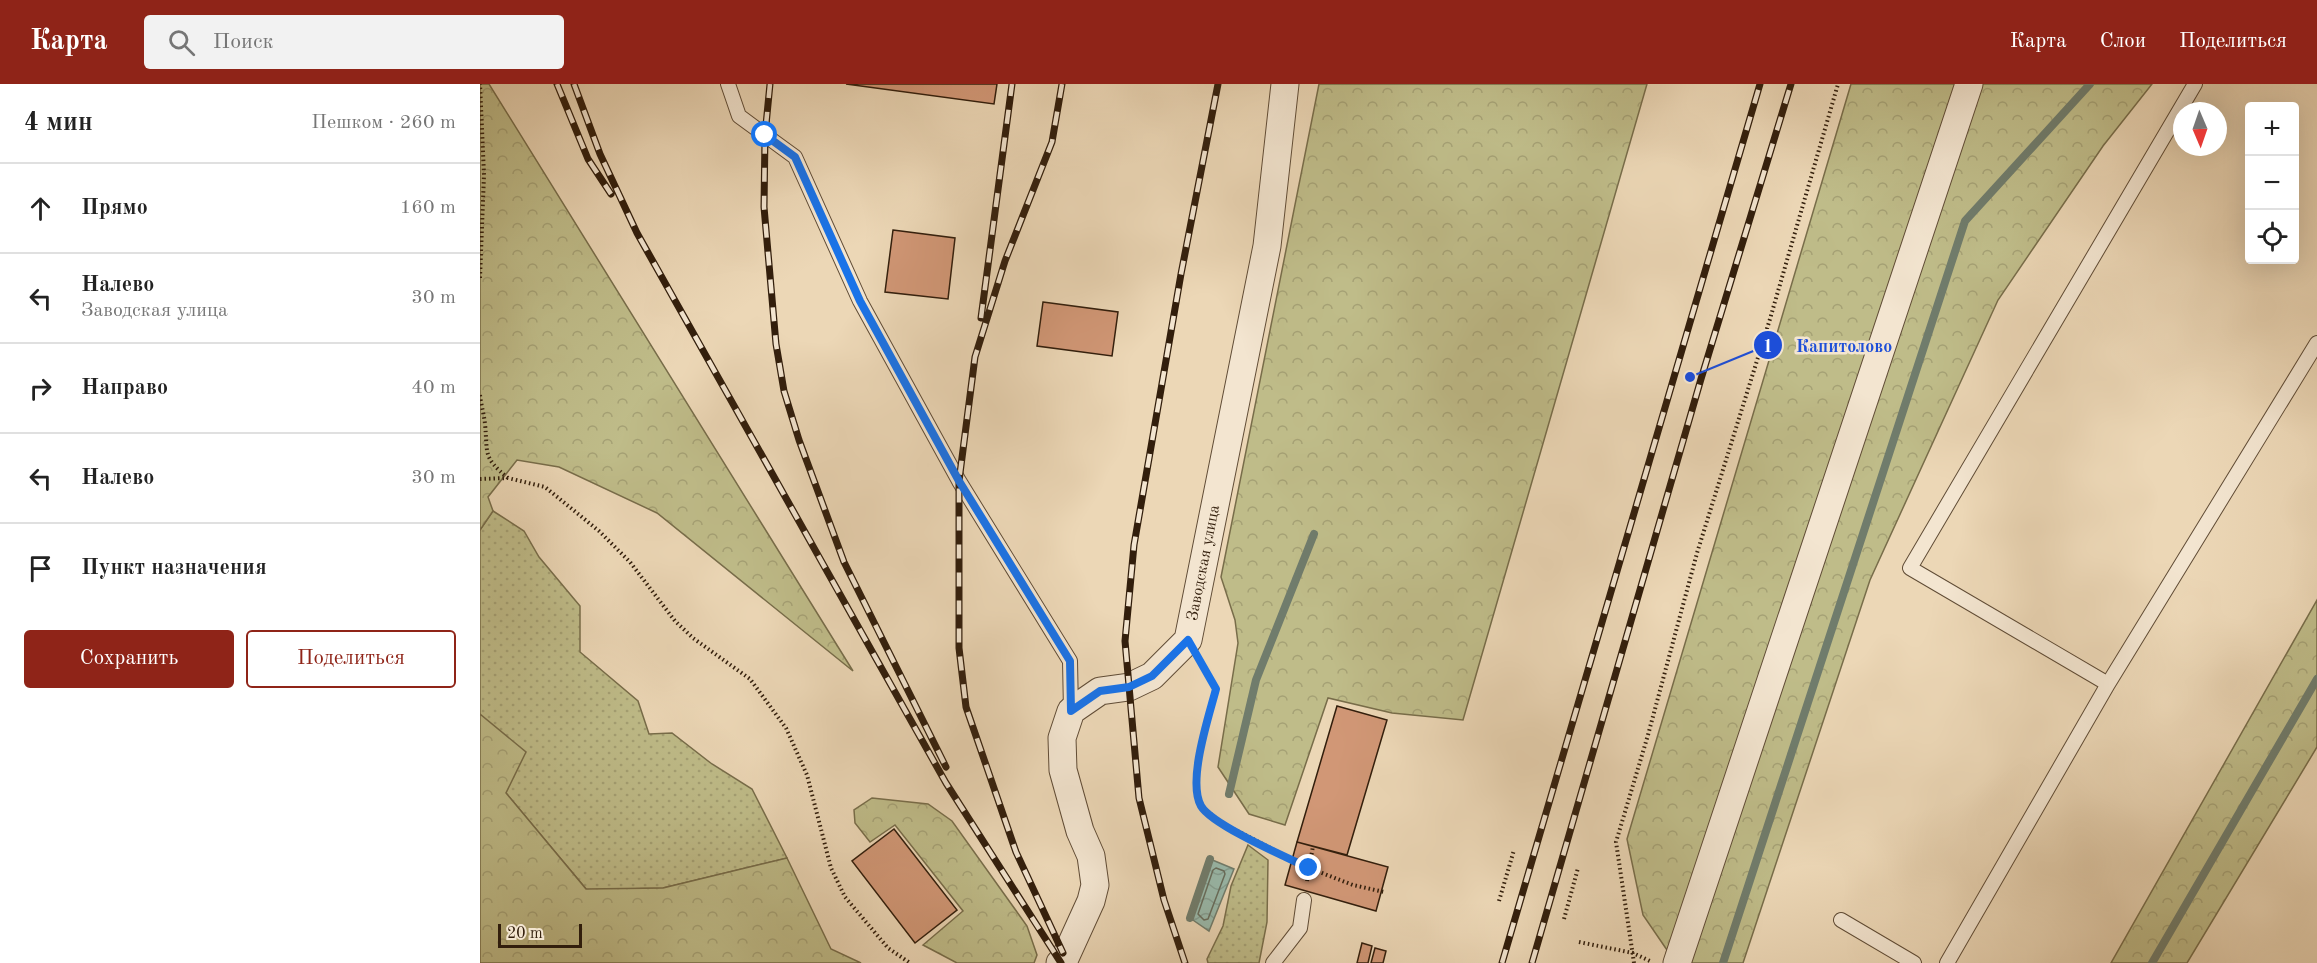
<!DOCTYPE html>
<html lang="ru">
<head>
<meta charset="utf-8">
<style>
  :root { --surface:#fff; --page:#f2f2f2; --text:#222; --muted:#767676; --line:#e0e0e0; --accent:#8f2418 }
  body { margin:0; font-family:"Old Standard TT",serif; background:var(--page); color:var(--text) }
  .controls { position:absolute; right:18px; top:18px; display:grid; overflow:hidden; border-radius:6px; box-shadow:0 6px 24px #0002 }
  .controls button { width:54px; height:54px; display:grid; place-items:center; padding:0; border:0; border-bottom:2px solid var(--line); background:var(--surface); color:var(--text); font:30px sans-serif }
  .compass { position:absolute; left:1693px; top:18px; width:54px; height:54px; border-radius:50%; background:var(--surface); box-shadow:0 6px 24px #0002; rotate:178deg }
  .scale { position:absolute; left:18px; bottom:15px; width:84px; box-sizing:border-box; padding-left:6px; border:3px solid #321e0c; border-top:0; font-size:16px; line-height:21px; white-space:nowrap; color:#321e0c; -webkit-text-stroke:4px #f3e5d0; paint-order:stroke }
  .stop { position:absolute; width:18px; height:18px; margin:-14px; border:4px solid #1a73e8; border-radius:50%; background:#fff }
  .stop.end { background:#1a73e8; border-color:#fff; box-shadow:0 2px 6px #0008 }
  .list { margin:0; padding:0; list-style:none }
  h2 { display:flex; justify-content:space-between; align-items:center; height:78px; margin:0; padding:0 24px; font-size:26px }
  h2 small { font-size:20px; font-weight:400; color:var(--muted) }
  .list li { display:grid; grid-template-columns:39px 1fr auto; gap:18px; align-items:center; box-sizing:border-box; height:90px; padding:0 24px; border-top:2px solid var(--line) }
  .list b { display:block; font-size:22px; white-space:nowrap }
  .list p { margin:0; font-size:20px; white-space:nowrap; color:var(--muted) }
  .list em { font-size:20px; font-style:normal; color:var(--muted) }
  .actions { display:flex; gap:12px; padding:18px 24px }
  .actions a { flex:1; padding:14px 0; border:2px solid var(--accent); border-radius:6px; text-align:center; font-size:21px; color:var(--accent) }
  .actions .main { background:var(--accent); color:#fff }
  .icon { flex:none; width:33px; height:33px; fill:none; stroke:currentColor; stroke-width:2; stroke-linecap:round; stroke-linejoin:round }
  .map { position:relative; flex:none; width:1837px; height:879px; overflow:hidden }
  header { display:flex; align-items:center; gap:36px; box-sizing:border-box; height:84px; padding:0 30px; background:var(--accent); color:#fff }
  header strong { font-size:28px }
  nav { display:flex; gap:33px; margin-inline-start:auto; font-size:21px }
  .search { width:420px; height:54px; background:var(--page); display:flex; align-items:center; gap:15px; box-sizing:border-box; padding:0 21px; border-radius:6px; color:var(--muted); font-size:22px }
  main { display:flex }
  aside { flex:1; background:var(--surface) }
  .map>svg:first-child { display:block }
  .grass { fill:url(#grass-dots); stroke:#786d4a; stroke-width:1.5 }
  .forest { fill:url(#forest-crowns); stroke:#786d4a; stroke-width:1.5 }
  .water { fill:url(#water-waves); stroke:#707c6c; stroke-width:1.5 }
  .lines { fill:none; stroke-linecap:round; stroke-linejoin:round }
  .shore { stroke:#666c5c; stroke-width:1.5 }
  .stream { stroke:#707c6c; stroke-width:8 }
  .building { fill:#d19776; stroke:#321e0c; stroke-width:1.5 }
  .lane-casing { stroke:#604c36; stroke-width:16 }
  .street-casing { stroke:#604c36; stroke-width:29 }
  .path { stroke:#321e0c; stroke-width:4; stroke-dasharray:1.5 3; stroke-linecap:butt }
  .lane { stroke:#f3e5d0; stroke-width:14 }
  .street { stroke:#f3e5d0; stroke-width:27 }
  .rail-casing { stroke:#321e0c; stroke-width:7 }
  .rail { stroke:#f3e5d0; stroke-width:4.5; stroke-dasharray:14; stroke-linecap:butt }
  .route { stroke:#1a73e8; stroke-width:8 }
  .labels { text-anchor:middle; dominant-baseline:central; stroke-width:5; stroke-linejoin:round; paint-order:stroke }
  .street-label { font-size:16px; fill:#321e0c; stroke:#f3e5d0 }
  .leader { fill:none; stroke:#1d4ed8; stroke-width:2 }
  .callout-dot { fill:#1d4ed8; stroke:#f3e5d0; stroke-width:2 }
  .mark-label { font-size:18px; text-anchor:middle; font-weight:bold; fill:#fff }
  .callout-label { font-size:18px; text-anchor:middle; font-weight:bold; fill:#1d4ed8; stroke:#f3e5d0; stroke-width:5; stroke-linejoin:round; paint-order:stroke }
</style>
</head>
<body>
<header>
<strong>Карта</strong>
<div class="search"><svg class="icon" aria-label="search" viewBox="0 0 24 24"><circle cx="10" cy="10" r="6"/><path d="M15 15l6 6"/></svg>Поиск</div>
<nav><a>Карта</a><a>Слои</a><a>Поделиться</a></nav>
</header>
<main>
<aside>
<h2>4 мин<small>Пешком · 260 m</small></h2>
<ul class="list">
<li><svg class="icon" aria-label="ahead" viewBox="0 0 24 24"><path d="M12 20V5M6 11l6-6 6 6"/></svg><div><b>Прямо</b></div><em>160 m</em></li>
<li><svg class="icon" aria-label="left" viewBox="0 0 24 24"><path d="M17 20v-9H6M10 6l-5 5 5 5"/></svg><div><b>Налево</b><p>Заводская улица</p></div><em>30 m</em></li>
<li><svg class="icon" aria-label="right" viewBox="0 0 24 24"><path d="M7 20v-9h11M14 6l5 5-5 5"/></svg><div><b>Направо</b></div><em>40 m</em></li>
<li><svg class="icon" aria-label="left" viewBox="0 0 24 24"><path d="M17 20v-9H6M10 6l-5 5 5 5"/></svg><div><b>Налево</b></div><em>30 m</em></li>
<li><svg class="icon" aria-label="arrive" viewBox="0 0 24 24"><path d="M6 21V4h12l-3 4 3 4H6"/></svg><div><b>Пункт назначения</b></div></li>
</ul>
<div class="actions"><a class="main">Сохранить</a><a>Поделиться</a></div>
</aside>
<div class="map">
<svg width="1837" height="879" viewBox="0 0 1837 879">
  <defs>
    <pattern id="grass-dots" width="8" height="8" patternUnits="userSpaceOnUse" patternTransform="scale(1.5)"><rect width="8" height="8" fill="#bfbc89"/><path d="M2 2h.1M6 6h.1" fill="none" stroke="#a5a175" stroke-width="1.8" stroke-linecap="round"/></pattern>
    <pattern id="forest-crowns" width="20" height="18" patternUnits="userSpaceOnUse" patternTransform="scale(1.5)"><rect width="20" height="18" fill="#bfbc89"/><path d="M2 6a3 3 0 1 1 6 0M12 15a3 3 0 1 1 6 0" fill="none" stroke="#a5a175"/></pattern>
    <pattern id="water-waves" width="16" height="10" patternUnits="userSpaceOnUse" patternTransform="scale(1.5)"><rect width="16" height="10" fill="#99baac"/><path d="M0 5q4-4 8 0t8 0" fill="none" stroke="#849f93"/></pattern>
  </defs>
  <rect width="100%" height="100%" fill="#ecd7b6"/>
  <filter id="stains"><feTurbulence type="fractalNoise" baseFrequency=".00333" numOctaves="4"/><feColorMatrix values="0 0 0 0 .2 0 0 0 0 .09 0 0 0 0 .02 0 0 0 .5 -.17"/></filter>
  <radialGradient id="worn" r=".72"><stop offset=".6" stop-color="#630" stop-opacity="0"/><stop offset="1" stop-color="#630" stop-opacity=".3"/></radialGradient>
  <path class="grass" d="M13,427L44,447L59,473L100,522V568L158,617L169,650L192,649L232,680L272,705L307,774L183,804L107,806L26,709L0,630V446Z
    M768,761L788,776L787,838L779,879H728L727,875L743,842L751,802Z"/>
  <path class="forest" d="M0,0H9L373,587L177,429L79,383L37,376L8,413L13,427L0,446Z
    M839,0H1167L983,636L912,629L848,614L805,741L769,730L738,683L758,559L755,536L741,493Z
    M1371,0H1672L1623,62L1518,216L1390,496L1263,879H1184L1187,866L1163,831L1147,755Z
    M1837,516V663L1707,879H1631Z
    M0,630L46,668L26,709L106,805L183,804L307,774L351,865L381,879H0Z
    M392,714L448,720L472,737L547,842L557,871L554,879H477L443,861L483,827L415,741L390,758L375,739L374,726Z"/>
  <path class="water" d="M730,775L754,785L729,847L710,834Z"/>
  <g class="lines">
    <path class="shore" d="M736,784L744,787L745,790L728,835L724,836L718,830L733,786Z"/>
    <path class="stream" d="M749,710L776,596L834,450
      M710,834L730,775
      M1243,879L1485,137L1610,0
      M1672,879L1837,595"/>
  </g>
  <path class="building" d="M366,0H517L514,20Z
    M413,146L475,154L468,215L405,208Z
    M563,218L638,228L632,272L557,262Z
    M857,622L907,636L867,771L817,758Z
    M414,745L477,826L435,859L372,777Z
    M817,758L908,783L896,827L805,801Z
    M882,859L892,862L888,879H877Z
    M895,864L906,867L903,879H891Z"/>
  <g class="lines">
    <defs>
      <path id="lane" d="M248,0L259,32L315,73L380,217L479,397L590,577L591,627
        M1628,600L1430,484L1715,0
        M1361,836L1434,879
        M793,879L820,844L824,816
        M1467,879L1628,600L1837,259"/>
      <path id="street" d="M580,879L585,874L611,817L615,801L611,772L600,747L583,686L582,654L591,627L620,607L649,603L672,592L708,556L787,162L805,0
        M1197,879L1489,0"/>
    </defs>
    <use href="#lane" class="lane-casing"/>
    <use href="#street" class="street-casing"/>
    <path class="path" d="M0,194L4,91L0,0
      M0,311C1,321 4,330 5,340C8,369 2,373 28,394
      M0,395L28,394L65,403L119,447L150,478L195,537L213,554L270,595L306,644L327,691L351,784L365,813L408,864L430,879
      M722,579L736,605L722,657L716,707L722,723L742,739L829,784L873,801L904,808
      M827,797L833,762
      M1019,817L1034,766
      M1084,835L1098,784
      M1099,858L1153,869L1170,877
      M1154,879L1136,758L1168,651L1217,469L1290,235L1358,0"/>
    <use href="#lane" class="lane"/>
    <use href="#street" class="street"/>
    <defs>
      <path id="rail" d="M77,0L108,75L131,110
        M94,0L120,70L157,149L466,699L581,879
        M290,0L285,51L284,123L296,260L304,307L319,356L364,478L466,683
        M582,0L572,58L525,177L495,273L479,397V564L486,623L536,768L583,869
        M501,234L532,0
        M705,879L684,816L659,714L645,557L654,461L701,190L738,0
        M1022,879L1280,0
        M1052,879L1221,295L1311,0"/>
    </defs>
    <use href="#rail" class="rail-casing"/>
    <use href="#rail" class="rail"/>
  </g>
  <g class="lines">
    <path class="route" d="M285,51L315,73L380,217L479,397L590,577L591,627L620,607L649,603L672,592L708,556L736,605C729,632 707,697 721,722C732,741 806,773 829,784"/>
  </g>
  <g class="labels">
    <g class="street-label">
      <text transform="translate(724 479) rotate(-79)">Заводская улица</text>
    </g>
  </g>
  <path class="leader" d="M1210 293L1288 261"/>
  <g class="callout-dot">
    <circle cx="1210" cy="293" r="6"/>
    <circle cx="1288" cy="261" r="15"/>
  </g>
  <g class="mark-label">
    <text x="1288" y="268">1</text>
  </g>
  <g class="callout-label">
    <text x="1364" y="268">Капитолово</text>
  </g>
  <rect width="100%" height="100%" filter="url(#stains)"/>
  <rect width="100%" height="100%" fill="url(#worn)"/>
</svg>
<div class="controls">
<button>+</button>
<button>−</button>
<button><svg class="icon" aria-label="locate" viewBox="0 0 24 24"><circle cx="12" cy="12" r="6"/><path d="M12 2v4M12 18v4M2 12h4M18 12h4"/></svg></button>
</div>
<svg class="compass" viewBox="-18 -18 36 36"><path d="M0-13l5 13h-10z" fill="#e53935"/><path d="M0 13l5-13h-10z" fill="#767676"/></svg>
<div class="scale">20 m</div>
<div class="stop" style="left:285px;top:51px"></div>
<div class="stop end" style="left:829px;top:784px"></div>
</div>
</main>
</body>
</html>
